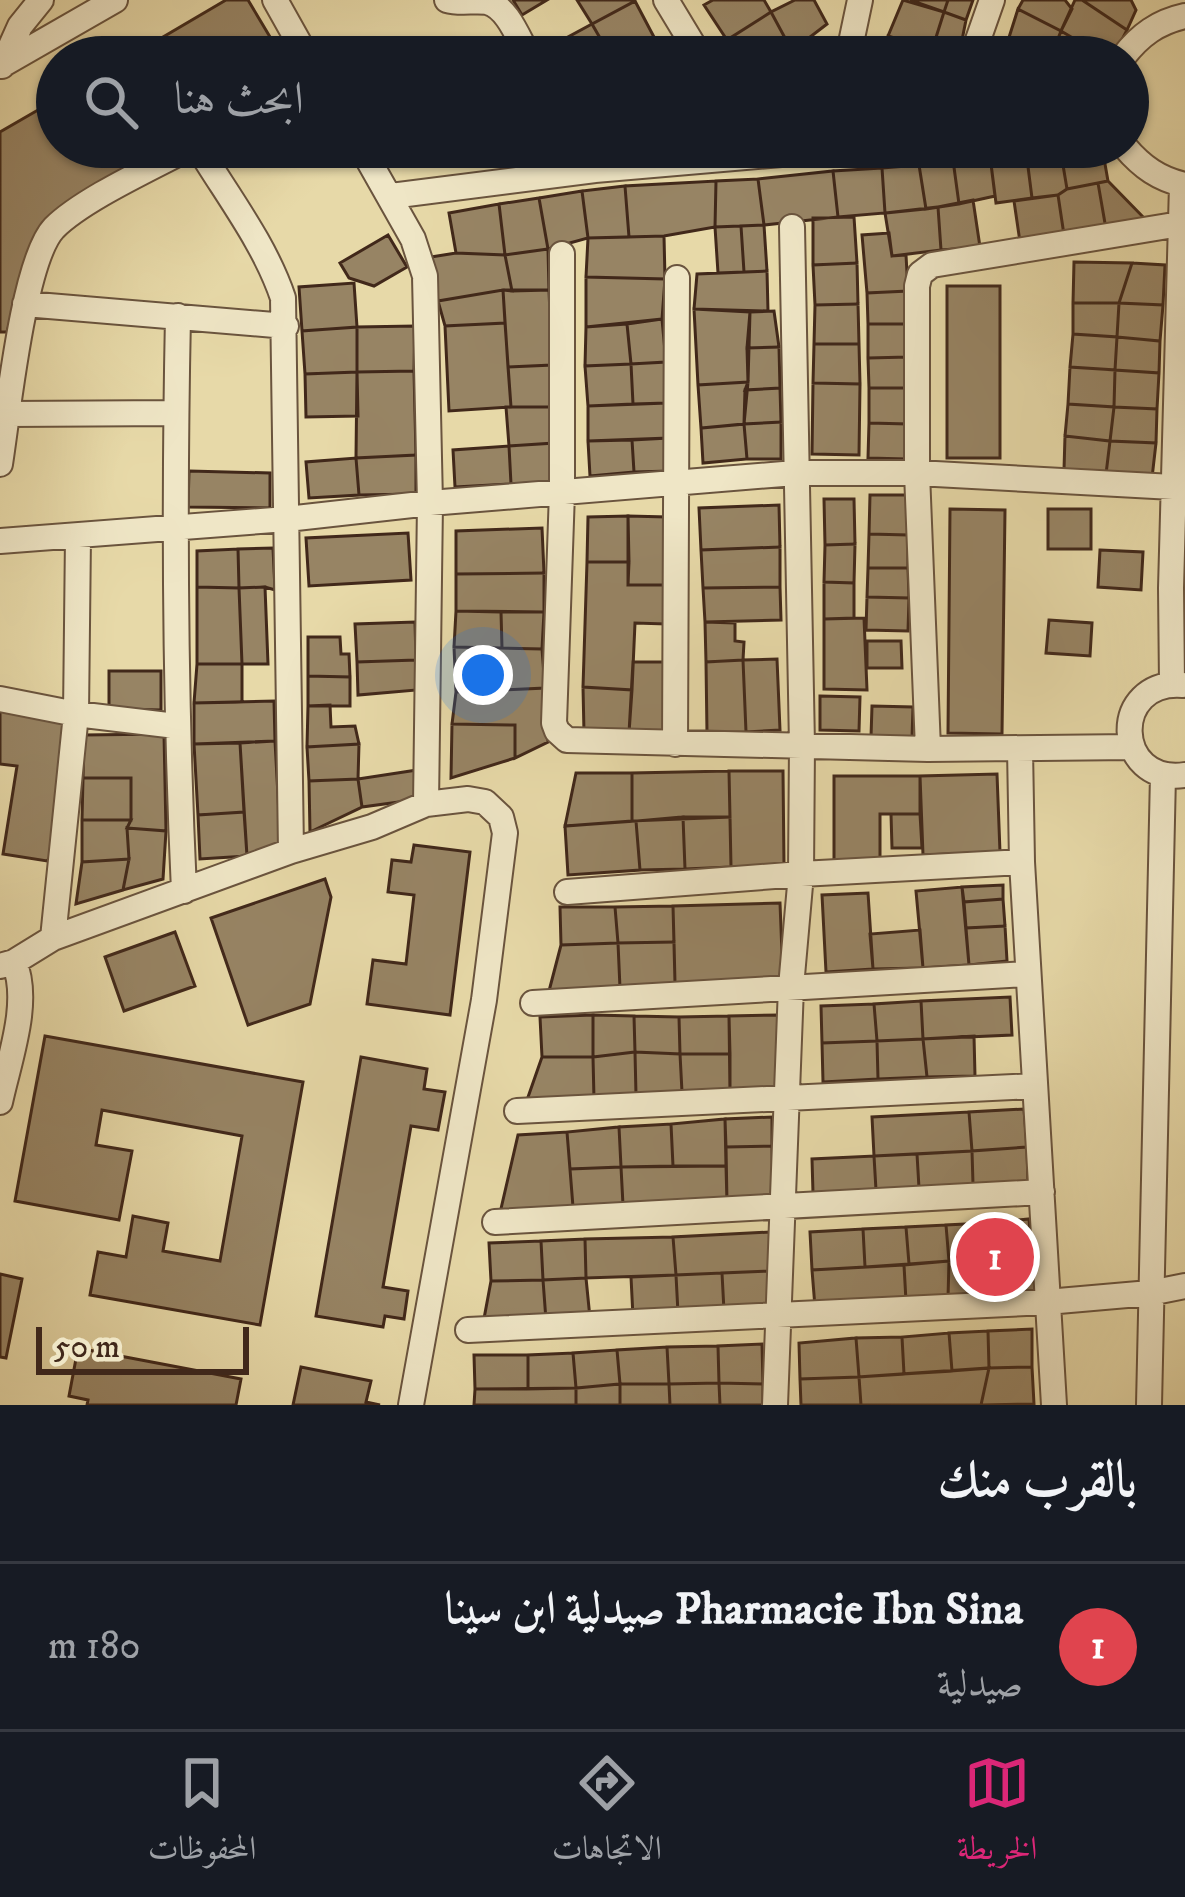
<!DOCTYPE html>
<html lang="ar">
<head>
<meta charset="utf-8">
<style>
  :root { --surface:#171b24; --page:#20242c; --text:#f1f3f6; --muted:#9ea1a6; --line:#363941; --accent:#db2777 }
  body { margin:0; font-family:"IM FELL DW Pica",Amiri,serif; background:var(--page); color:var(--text); direction:rtl }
  .scale { position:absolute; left:36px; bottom:30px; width:213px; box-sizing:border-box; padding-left:12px; border:6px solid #41281a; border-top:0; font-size:33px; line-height:42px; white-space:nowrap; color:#41281a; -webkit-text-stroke:9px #efe6c6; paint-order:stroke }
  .you { position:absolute; left:483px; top:675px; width:42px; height:42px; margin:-30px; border:9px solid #fff; border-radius:50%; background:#1a73e8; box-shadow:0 0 0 18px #1a73e833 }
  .badge { display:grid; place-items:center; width:78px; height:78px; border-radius:50%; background:var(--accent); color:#fff; font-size:39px; font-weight:700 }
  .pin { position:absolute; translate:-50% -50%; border:6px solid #fff; box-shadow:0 3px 12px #0006 }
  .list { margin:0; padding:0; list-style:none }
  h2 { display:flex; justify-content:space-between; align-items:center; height:156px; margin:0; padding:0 48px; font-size:51px }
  h2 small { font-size:39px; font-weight:400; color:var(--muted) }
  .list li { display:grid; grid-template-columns:78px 1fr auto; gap:36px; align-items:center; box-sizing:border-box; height:168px; padding:0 48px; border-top:3px solid var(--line) }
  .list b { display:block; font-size:45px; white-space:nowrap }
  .list p { margin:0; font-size:39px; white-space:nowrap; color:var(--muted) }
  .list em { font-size:39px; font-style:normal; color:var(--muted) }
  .icon { flex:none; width:66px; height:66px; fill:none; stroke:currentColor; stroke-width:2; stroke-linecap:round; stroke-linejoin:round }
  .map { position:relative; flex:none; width:1185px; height:1405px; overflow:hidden; direction:ltr }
  .search { position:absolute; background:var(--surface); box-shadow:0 3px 9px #0004; left:36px; right:36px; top:36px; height:132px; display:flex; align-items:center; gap:30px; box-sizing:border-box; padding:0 42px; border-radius:66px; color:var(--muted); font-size:45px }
  .sheet { height:324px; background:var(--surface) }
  nav { display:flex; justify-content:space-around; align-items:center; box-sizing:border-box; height:168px; border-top:3px solid var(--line); background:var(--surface); font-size:33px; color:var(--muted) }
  nav a { display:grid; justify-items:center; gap:6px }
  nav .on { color:var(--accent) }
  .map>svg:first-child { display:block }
  .building { fill:#978464; stroke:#41281a; stroke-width:3 }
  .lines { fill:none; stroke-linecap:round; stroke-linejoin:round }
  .street-casing { stroke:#6a543e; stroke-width:28 }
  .street { stroke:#efe6c6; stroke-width:24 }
</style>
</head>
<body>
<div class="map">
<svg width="1185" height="1405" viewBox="0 0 1185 1405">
  <rect width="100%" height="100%" fill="#e7d9a8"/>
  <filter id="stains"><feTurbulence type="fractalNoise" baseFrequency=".00167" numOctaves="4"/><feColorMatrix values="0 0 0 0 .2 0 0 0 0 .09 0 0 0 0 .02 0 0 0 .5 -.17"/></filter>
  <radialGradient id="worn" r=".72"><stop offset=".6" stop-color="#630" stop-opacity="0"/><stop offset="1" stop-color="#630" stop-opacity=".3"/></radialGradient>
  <path class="building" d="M226,0H248L282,57H129Z
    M513,0H547L522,15Z
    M577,0H635V1L592,24Z
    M713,0H764L771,12L727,40L704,5Z
    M795,0H814L827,24L792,51L771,12Z
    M903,0L944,12L932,50L888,36Z
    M910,0H948L944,12Z
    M948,0H973L966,20L944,12Z
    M1023,0H1065L1072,9L1061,31L1018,9Z
    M1075,0H1082L1127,30L1113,57H1105L1061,31Z
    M1082,0H1131L1136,10L1127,30Z
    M635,1L655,39L623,57H611L592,24Z
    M1018,9L1061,31L1051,57L1005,50Z
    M771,12L792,51L780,57H739L727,40Z
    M944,12L966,20L959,55L932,50Z
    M592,24L611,57H550L546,49Z
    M1061,31L1105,57H1051Z
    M888,36L932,50L930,57H883Z
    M655,39L665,57H623Z
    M57,99V147H173L33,241L7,332H0V132Z
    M388,147H438L397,166Z
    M492,147H536L545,161L507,170Z
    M607,147H666L670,154L610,158L602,150Z
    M1060,147H1102L1108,181L1067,189Z
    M1060,147L1067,189L1058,195L1032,198L1026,151Z
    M1026,151L1032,198L996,203L990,156Z
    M990,156L995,196L959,204L953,160Z
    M953,160L959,204L926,209L919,165Z
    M919,165L926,209L885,213L882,168Z
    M882,168L885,213L838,217L833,171Z
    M833,171L838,217L764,225L758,179Z
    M758,179L764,225L715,227L716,181Z
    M716,181L715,227L664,236L629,237L625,186Z
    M1108,181L1147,221L1106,229L1098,183Z
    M1098,183L1106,229L1064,235L1058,195L1067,189Z
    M625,186L629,237L588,238L582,191Z
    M582,191L588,238L548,249L539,198Z
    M1058,195L1064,235L1020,242L1014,201Z
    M539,198L548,249L505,255L499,204Z
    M973,200L980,247L941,250L938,207Z
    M499,204L505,255L456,253L449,213Z
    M938,207L941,250L892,256L885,213Z
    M854,217L857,263L813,265V218Z
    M764,225L767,271L744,272L741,226Z
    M741,226L744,272L718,273L715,227Z
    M889,233L892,256L906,255L908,291L867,293L862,235Z
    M388,235L407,267L374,286L349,278L340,263Z
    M664,236L665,279L586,277L588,238Z
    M548,249L549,290L512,291L505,255Z
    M456,253L505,255L512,291L503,290L438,301L431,257Z
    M1074,262L1132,263L1119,303H1073Z
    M857,263L858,304L815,305L813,265Z
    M1132,263L1165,265L1163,305L1119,303Z
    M767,271L768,311L694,309L697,274Z
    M586,277L665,279L662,319L586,327Z
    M354,283L357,327L302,331L299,287Z
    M947,286H1000V458H947Z
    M503,290L505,323L445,326L438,301Z
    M503,290H549L552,365L508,367Z
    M908,291V324H868L867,293Z
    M1073,303H1119L1117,337L1073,334Z
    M1119,303L1163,305L1160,341L1117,337Z
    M858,304L859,344H814L815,305Z
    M694,309L750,312L748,382L698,385Z
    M774,311L779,347L747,348L750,312Z
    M662,319L666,362L631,364L627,324Z
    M505,323L511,407L449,411L445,326Z
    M627,324L631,364L585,366L586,327Z
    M868,324H908V357L868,358Z
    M415,326L414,371L357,372V327Z
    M357,327V372L305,374L302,331Z
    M1073,334L1117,337L1115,370L1070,367Z
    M1117,337L1160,341L1159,373L1115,370Z
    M814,344H859L860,384L813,383Z
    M779,347L780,388L745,390L748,382L747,348Z
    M908,357V388H869L868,358Z
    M666,362L667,403L633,404L631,364Z
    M631,364L633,404L588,406L585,366Z
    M552,365L553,407H511L508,367Z
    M1070,367L1115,370L1114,407L1068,404Z
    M1115,370L1159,373L1157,409L1114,407Z
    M414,371L416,455L356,458L357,372Z
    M357,372L358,416L306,417L305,374Z
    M748,382L744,424L701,428L698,385Z
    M813,383L860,384L859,455L812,454Z
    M780,388L781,422L744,424L745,390Z
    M869,388H908V424L869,423Z
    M667,403L669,438L588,441V406Z
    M1068,404L1114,407L1110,441L1065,436Z
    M506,407H553L554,443L509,446Z
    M1114,407L1157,409L1156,443L1110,441Z
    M781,422V459H747L744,424Z
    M869,423L908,424L907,459L868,458Z
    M744,424L747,459L703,463L701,428Z
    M1065,436L1110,441L1106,474L1064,470Z
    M669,438L671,471L634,472L632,440Z
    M632,440L634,472L590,476L588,441Z
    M1110,441L1156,443L1152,478L1106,474Z
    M554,443L556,482L511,484L509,446Z
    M509,446L511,484L455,487L453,450Z
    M416,455V494L359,495L356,458Z
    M356,458L359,495L309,498L306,462Z
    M189,471L270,473V508L188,507Z
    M870,495H907L908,535L869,534Z
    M824,499H854L855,544L825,545Z
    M779,505L780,547L701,550L699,508Z
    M950,509L1005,510L1002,734L948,733Z
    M1048,509H1091V549H1048Z
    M628,516L629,562H587L588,517Z
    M628,516L667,517V585H628Z
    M542,528L544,573L456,574V531Z
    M408,533L411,580L309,586L306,538Z
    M869,534L908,535V568H868Z
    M855,544L854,583L824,582L825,545Z
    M780,547V587L703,588L701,550Z
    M273,548L275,590L265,587L239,588L238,549Z
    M238,549L239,588L197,587V551Z
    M1100,550L1143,552L1141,590L1098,587Z
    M587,562H629L628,585H667L666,624L635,623L632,690L583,687Z
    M868,568H908L909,598L867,597Z
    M544,573V612L456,611V574Z
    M824,582L854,583V618L824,619Z
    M197,587L239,588L242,664H197Z
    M265,587L268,664H242L239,588Z
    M780,587L781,620L705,622L703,588Z
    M867,597L909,598L908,631L866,630Z
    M456,611L501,612L502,648L454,647Z
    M501,612H544L542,649L502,648Z
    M864,618L867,690L824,689V619Z
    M1049,620L1092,623L1090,656L1046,653Z
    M415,622L416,660L357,662L355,624Z
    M705,622L735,623V641L744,642L743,660L706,662Z
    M308,637H340L341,654H349L350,677L308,676Z
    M867,641H901L902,668H867Z
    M454,647L542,649L545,688L456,692Z
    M777,659L780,730L746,732L743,660Z
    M416,660L417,690L358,695L357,662Z
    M743,660L746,732L707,733L706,662Z
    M633,662H665V734L629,733Z
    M197,664H242V702L194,703Z
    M109,671H161V710L109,709Z
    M308,676L350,677V706H308Z
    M583,687L632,690L629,733H584Z
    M545,688L548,742L515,758V725L452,724L456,692Z
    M820,696L860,697L859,731L820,730Z
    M274,701L275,741L194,744V703Z
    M330,705L331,727L355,726L359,744L307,747L308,706Z
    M872,706L913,707L912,738L871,737Z
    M0,708L75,720L53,854L47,861L3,854L17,766L0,764Z
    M452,724L515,725V758L451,778Z
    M164,734L166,831L127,828L131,820V778H83L84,735Z
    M275,741L281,851L247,856L240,743Z
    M240,743L244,812L198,815L194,744Z
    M359,744L358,779L309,781L307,747Z
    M417,770L421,799L362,807L358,779Z
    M729,771H783L784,866L731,867Z
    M729,771L730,817L632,821V773Z
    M576,773H632V821L565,826Z
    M997,774L1000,852L923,855L920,776Z
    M834,776H920V814H880V861L834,860Z
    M83,778H131V820H82Z
    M358,779L362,807L310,832L309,781Z
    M244,812L247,856L200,859L198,815Z
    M891,814H920L922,848H892Z
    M683,817H730L731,867L685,869Z
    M683,817L685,869L640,870L636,821Z
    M82,820H131L127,828L129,859L82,862Z
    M636,821L640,870L568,875L565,826Z
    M127,828L166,831L163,879L123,890L129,859Z
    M414,845L470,852L450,1015L367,1004L373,960L406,964L414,895L388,892L392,860L411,862Z
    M129,859L123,890L76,904L82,862Z
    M325,879L331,897L310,1004L248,1025L211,918Z
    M1003,885V899L964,902L962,887Z
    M962,887L969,965L923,968L916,891Z
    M868,893L873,969L826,972L822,895Z
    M1003,899L1005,926L966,928L964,902Z
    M780,903L783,979L675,983L673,906Z
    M673,906L674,942L618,943L615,907Z
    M560,907H615L618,943L561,945Z
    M1005,926L1007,961L969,965L966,928Z
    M920,930L923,968L873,969L870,934Z
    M175,932L195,986L124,1011L105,957Z
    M674,942L675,983L620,988L618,943Z
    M618,943L620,988L549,991L561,945Z
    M1010,997L1012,1035L923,1039L921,1001Z
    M921,1001L923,1039L877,1041L874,1004Z
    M874,1004L877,1041L822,1043L821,1006Z
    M593,1015L634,1016L635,1052L593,1057Z
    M593,1015V1057H542L540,1017Z
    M778,1015V1093H730L729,1016Z
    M634,1016L679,1017L680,1054L635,1052Z
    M729,1016L730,1054H680L679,1017Z
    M45,1036L303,1082L260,1325L90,1295L98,1252L126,1257L133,1216L168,1223L163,1251L220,1261L242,1136L102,1110L96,1145L132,1151L119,1220L15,1201Z
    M974,1036L975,1076L927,1077L923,1039Z
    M923,1039L927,1077L878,1079L877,1041Z
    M877,1041L878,1079L823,1082L822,1043Z
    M635,1052L636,1095L594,1099L593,1057Z
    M635,1052L680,1054L682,1092L636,1095Z
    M680,1054H730V1093L682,1092Z
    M361,1057L427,1069L424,1089L445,1092L438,1130L411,1126L383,1287L408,1291L404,1319L385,1316L383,1327L316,1316Z
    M542,1057H593L594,1099L527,1100Z
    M1024,1109L1027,1147L972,1151L969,1112Z
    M969,1112L972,1151L874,1156L872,1117Z
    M772,1117V1146L726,1147L725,1119Z
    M725,1119L726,1166H673L671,1124Z
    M671,1124L673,1166L621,1167L619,1127Z
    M619,1127L621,1167L570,1169L567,1132Z
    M567,1132L573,1207L500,1213L518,1135Z
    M772,1146L773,1202L727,1203L726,1147Z
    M1027,1147L1028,1182L973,1184L972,1151Z
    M972,1151L973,1184L919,1188L917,1154Z
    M917,1154L919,1188L876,1190L874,1156Z
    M874,1156L876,1190L813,1193L812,1159Z
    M726,1166L727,1203L623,1205L621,1167Z
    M621,1167L623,1205L573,1207L570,1169Z
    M1029,1219L1035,1291L991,1294L985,1223Z
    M985,1223L987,1260L949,1261L946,1225Z
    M946,1225L949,1261L909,1264L906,1227Z
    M906,1227L909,1264L865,1267L863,1229Z
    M863,1229L865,1267L812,1270L810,1232Z
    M770,1232V1271L676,1275L673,1237Z
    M673,1237L676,1275L586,1278L585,1239Z
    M585,1239L586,1278L543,1280L541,1241Z
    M541,1241L543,1280L491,1281L489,1243Z
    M987,1260L991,1294L948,1298L949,1261Z
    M949,1261L948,1298L906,1301L904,1265Z
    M904,1265L906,1301L815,1307L812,1270Z
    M770,1271L772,1308L724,1311L722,1273Z
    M722,1273L724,1311L678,1313L676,1275Z
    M0,1274L22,1279L6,1358L0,1357Z
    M676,1275L678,1313L633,1317L631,1277Z
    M586,1278L590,1318L546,1320L543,1280Z
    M543,1280L546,1320L483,1324L491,1281Z
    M1032,1329V1367L989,1368L988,1331Z
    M988,1331L989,1368L952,1371L949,1333Z
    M949,1333L952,1371L904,1374L902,1337Z
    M902,1337L904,1374L859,1377L856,1338Z
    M856,1338L859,1377L800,1379L799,1343Z
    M762,1344L763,1384L719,1383L718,1346Z
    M718,1346L719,1383L669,1384L667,1347Z
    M667,1347L669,1384H620L617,1350Z
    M78,1348L241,1379L236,1405H87L88,1400L69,1396Z
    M617,1350L620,1384L576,1388L573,1353Z
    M573,1353L576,1388L528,1389V1355Z
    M474,1355H528V1389H475Z
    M301,1367L371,1381L366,1402L380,1405H293Z
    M1032,1367L1034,1404L981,1405L989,1368Z
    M989,1368L981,1405H861L859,1377Z
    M859,1377L861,1405H801L800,1379Z
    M719,1383L763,1384V1405H720Z
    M719,1383L720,1405H670L669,1384Z
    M620,1384V1405H576V1388Z
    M620,1384H669L670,1405H620Z
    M576,1388V1405H474L475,1389Z"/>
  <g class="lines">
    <defs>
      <path id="street" d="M275,0L307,57
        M447,0C460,4 474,0 487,2C508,7 519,40 529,57
        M666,0L698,53
        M848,57L860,0
        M972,57L992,0
        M1123,57C1140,35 1158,22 1185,16
        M0,66L115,0
        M2,66L20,26L41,0
        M198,147C227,195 265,244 283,298L291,851
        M361,147L413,239L425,276L430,503L426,804
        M1125,147C1142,167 1159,179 1185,185
        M391,196L595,170L864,147
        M562,254V492L554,723L557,731L567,740L928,749L1132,747
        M25,304L286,326
        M178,316C174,508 175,699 184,891
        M0,408L8,414L176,413
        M0,464C8,414 23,261 54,228C83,199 152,168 191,147
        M0,541L287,519L430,503L795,473H917L1173,487
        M1172,684L1171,588L1182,185
        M1183,685C1110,679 1113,785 1185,775
        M0,699L76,714L176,726
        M675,744L677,278
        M928,749L917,473V286L920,274L932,265L1180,224
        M1020,749L1022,862L1054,1405
        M567,892L801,874L1022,862
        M53,938L76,714L78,536
        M0,966L14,962L53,938L291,851L372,827L426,804L468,799L485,802L501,817L505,833L484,1000L411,1405
        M533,1003L1028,974
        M0,1102C9,1060 31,1002 14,962
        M517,1111L1035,1086
        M495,1222L1042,1192
        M468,1330L1047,1302L1150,1293L1185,1286
        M775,1405L791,987L801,874L802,745L792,227
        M1149,1405L1163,775"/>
    </defs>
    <use href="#street" class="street-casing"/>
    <use href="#street" class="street"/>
  </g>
  <rect width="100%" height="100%" filter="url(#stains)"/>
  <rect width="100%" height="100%" fill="url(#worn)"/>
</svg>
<div class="scale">50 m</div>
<div class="you"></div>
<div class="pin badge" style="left:995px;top:1257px;background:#e0444e">1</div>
<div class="search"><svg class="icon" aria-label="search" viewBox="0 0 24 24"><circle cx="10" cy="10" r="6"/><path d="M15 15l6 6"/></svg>ابحث هنا</div>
</div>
<section class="sheet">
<h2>بالقرب منك<small></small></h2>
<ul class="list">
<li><span class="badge" style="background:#e0444e">1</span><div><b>Pharmacie Ibn Sina صيدلية ابن سينا</b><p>صيدلية</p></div><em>180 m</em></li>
</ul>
</section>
<nav>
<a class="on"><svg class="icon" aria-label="map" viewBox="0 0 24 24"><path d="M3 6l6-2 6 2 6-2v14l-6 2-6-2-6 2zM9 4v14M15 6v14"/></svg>الخريطة</a>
<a><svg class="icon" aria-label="directions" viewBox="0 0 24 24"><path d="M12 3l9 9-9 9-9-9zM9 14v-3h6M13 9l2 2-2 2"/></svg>الاتجاهات</a>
<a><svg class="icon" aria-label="saved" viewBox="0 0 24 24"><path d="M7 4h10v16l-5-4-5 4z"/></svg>المحفوظات</a>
</nav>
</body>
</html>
